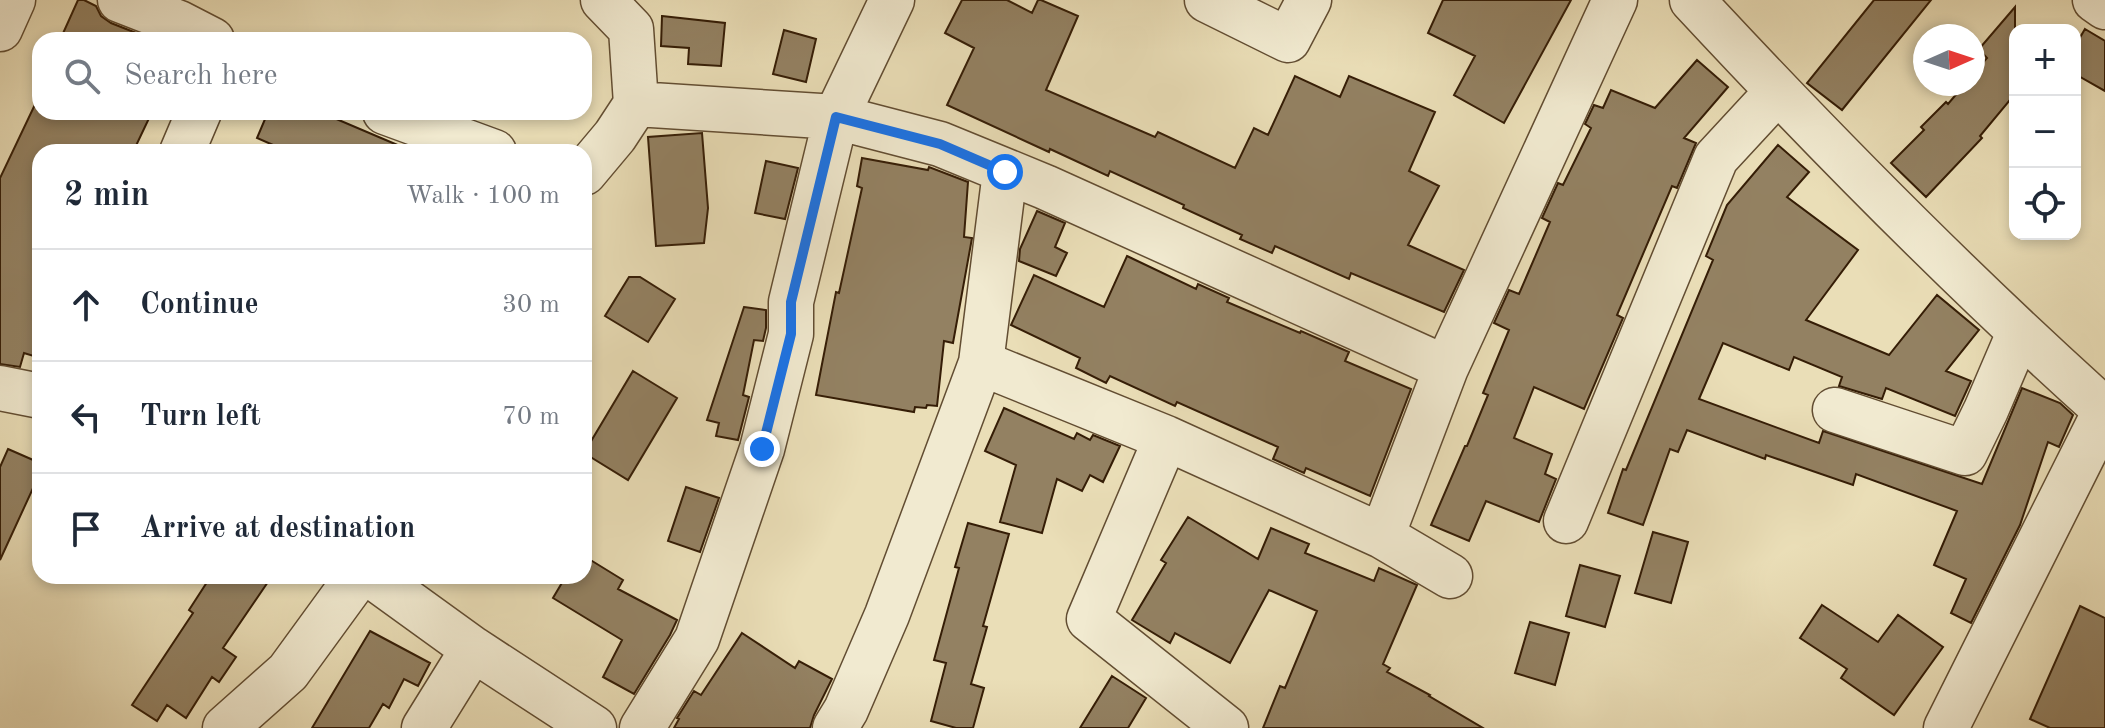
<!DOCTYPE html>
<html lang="en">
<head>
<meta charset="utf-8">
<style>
  :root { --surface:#fff; --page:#f6f6f7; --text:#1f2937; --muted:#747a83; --line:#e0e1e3 }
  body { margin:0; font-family:"Old Standard TT",serif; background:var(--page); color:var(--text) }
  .controls { position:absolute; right:24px; top:24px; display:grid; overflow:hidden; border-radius:16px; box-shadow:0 4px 12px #0003 }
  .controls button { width:72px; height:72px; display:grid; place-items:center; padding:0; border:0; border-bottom:2px solid var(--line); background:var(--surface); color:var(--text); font:40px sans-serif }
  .compass { position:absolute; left:1913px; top:24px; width:72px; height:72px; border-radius:50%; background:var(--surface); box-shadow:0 4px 12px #0003; rotate:87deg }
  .stop { position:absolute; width:24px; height:24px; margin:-18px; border:6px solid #1a73e8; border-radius:50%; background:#fff }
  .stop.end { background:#1a73e8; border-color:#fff; box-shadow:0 2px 8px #0008 }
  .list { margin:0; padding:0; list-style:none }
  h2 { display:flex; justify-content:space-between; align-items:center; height:104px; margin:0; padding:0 32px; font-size:34px }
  h2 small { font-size:26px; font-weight:400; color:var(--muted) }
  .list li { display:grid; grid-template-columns:52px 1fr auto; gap:24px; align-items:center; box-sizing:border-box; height:112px; padding:0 32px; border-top:2px solid var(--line) }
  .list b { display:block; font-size:30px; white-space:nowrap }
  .list em { font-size:26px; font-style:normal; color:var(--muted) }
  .icon { flex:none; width:44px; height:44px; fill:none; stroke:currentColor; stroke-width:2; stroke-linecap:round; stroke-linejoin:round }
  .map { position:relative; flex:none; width:2105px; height:728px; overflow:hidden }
  .search { position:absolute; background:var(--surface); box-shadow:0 4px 12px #0003; left:32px; top:32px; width:560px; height:88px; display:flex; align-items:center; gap:20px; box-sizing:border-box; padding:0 28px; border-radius:24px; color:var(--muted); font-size:30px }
  .panel { position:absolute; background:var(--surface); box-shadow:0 4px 12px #0003; left:32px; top:144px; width:560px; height:440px; border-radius:24px }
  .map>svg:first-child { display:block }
  .building { fill:#938162; stroke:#351d06; stroke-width:2 }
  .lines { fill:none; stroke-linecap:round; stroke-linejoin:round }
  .minor-casing { stroke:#624d32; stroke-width:47 }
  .minor { stroke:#f1ead0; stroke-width:44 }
  .route { stroke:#1a73e8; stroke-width:10 }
</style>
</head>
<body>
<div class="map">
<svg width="2105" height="728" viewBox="0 0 2105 728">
  <rect width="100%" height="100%" fill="#eadeb7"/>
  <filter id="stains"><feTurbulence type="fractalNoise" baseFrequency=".0025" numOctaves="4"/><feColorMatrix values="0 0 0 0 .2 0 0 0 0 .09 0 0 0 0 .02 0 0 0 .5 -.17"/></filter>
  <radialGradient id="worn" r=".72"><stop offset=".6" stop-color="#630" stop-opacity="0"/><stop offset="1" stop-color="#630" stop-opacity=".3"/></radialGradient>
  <path class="building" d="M78,0H84L96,6L101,16L111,23L154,40H60Z
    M962,0H1007L1032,13L1038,0H1041L1078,16L1046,90L1155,137L1158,132L1235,168L1254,128L1268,135L1295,76L1340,97L1349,76L1435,112L1409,171L1439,186L1408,245L1464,270L1444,312L1351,273L1349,279L1275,246L1272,253L1240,239L1242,235L1183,208L1184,205L1110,171L1108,176L1050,149L1049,152L947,105L974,48L945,33Z
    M1443,0H1571L1504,123L1454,95L1475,56L1428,33Z
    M1874,0H1931L1842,110L1807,83Z
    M2015,7V94L1980,136L1982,138L1926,197L1891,163L1924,130L1921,127L1946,102L1948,104L1965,84H1973V74L1987,58L1979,49Z
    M662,16L725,23L721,66L688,64L689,48L661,46Z
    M2085,29L2105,41V91L2075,74V46Z
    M784,30L816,39L806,82L773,74Z
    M1697,60L1728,87L1684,138L1696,143L1677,188L1672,186L1617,315L1623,318L1584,409L1534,387L1514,438L1552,454L1545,474L1556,479L1539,522L1486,501L1469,541L1431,525L1465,446H1467L1488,395L1483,393L1509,330L1494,323L1509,290L1519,294L1550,222L1542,218L1558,183L1563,185L1591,128L1585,124L1594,105L1603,108L1611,90L1655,108Z
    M40,94V112H152L133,152H40V358L24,353L20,367L0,364V178Z
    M268,112H320L414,152H289L257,138Z
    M702,133L708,208L704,243L656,246L648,137Z
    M1778,145L1809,172L1787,197L1858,250L1806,320L1889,355L1937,295L1979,330L1946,371L1971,381L1955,416L1886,388L1882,399L1839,386L1842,377L1794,357L1789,370L1723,343L1699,399L1819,443L1823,431L1982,484L2022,388L2060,403L2073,415L2059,447L2048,442L2020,525L1971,623L1951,613L1966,579L1934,565L1957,511L1856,474L1853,485L1766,455L1765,459L1687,430L1678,452L1670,449L1643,525L1608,513L1623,469L1626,470L1713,260L1706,256L1727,205Z
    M862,158L928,170L929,167L968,182L964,237L972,238L953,343L944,341L937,406L927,405L926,408L915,407L914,412L816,395L836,292L839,293L862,188L857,186Z
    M766,161L798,168L785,219L755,213Z
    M1037,211L1065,223L1055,247L1067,253L1056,276L1019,261L1020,249Z
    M1127,256L1196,289L1198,284L1229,298L1227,302L1300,333L1301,331L1349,352L1345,361L1411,389L1370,496L1306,468L1304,473L1273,459L1278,447L1177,402L1175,406L1110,376L1106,383L1076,368L1080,358L1011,325L1034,275L1104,307Z
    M629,277H640L675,299L648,342L605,316Z
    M744,307L766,310V328L763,341L754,340L743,395L749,397L738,440L716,436L719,423L707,420Z
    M633,371L677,398L628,480L584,453Z
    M1004,408L1074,439L1077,433L1090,440L1093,435L1120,446L1103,482L1090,475L1082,491L1057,479L1042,533L1000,522L1016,465L985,451Z
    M8,449L40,463V473L0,560V467Z
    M686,487L719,498L700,552L668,541Z
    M1188,517L1258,559L1271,528L1309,544L1305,553L1374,581L1379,568L1417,585L1383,664L1390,668L1387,672L1430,695L1429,696L1483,728H1263L1280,686L1285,688L1317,611L1269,590L1230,663L1175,633L1170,643L1132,620L1166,563L1161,560Z
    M968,523L1009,534L983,626L987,627L971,684L984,688L973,728H956L931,721L946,663L934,660L959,568L955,567Z
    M1653,532L1688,542L1671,603L1635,593Z
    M584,556L623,580L618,589L677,620L670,635L634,694L603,677L622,640L553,598L566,576H584Z
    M1580,565L1620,576L1605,627L1566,616Z
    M211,576H272L223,648L236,657L219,682L212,677L186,718L167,705L157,721L132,705L193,613L189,610Z
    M1822,605L1878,642L1898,615L1943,647L1894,715L1841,678L1847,669L1800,638Z
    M2080,606L2105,618V728H2050L2030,719Z
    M1530,622L1569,633L1555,685L1515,673Z
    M370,631L430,663L418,686L404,679L389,708L383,704L369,728H312Z
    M742,633L795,668L799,661L832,679L814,715L810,728H674L679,719L677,718L694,691L701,695Z
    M1112,676L1146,698L1128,728H1080Z"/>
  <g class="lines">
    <defs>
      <path id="minor" d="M120,0L179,23L212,40
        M603,0L631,29L636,104
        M1207,0L1288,40L1309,0
        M1692,0C1824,142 1961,281 2105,410
        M2095,0L2105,7
        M0,29L13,0
        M385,112L494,152
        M182,152L199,112
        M584,173L615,136L636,104L836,117L940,144L1045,187L1446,368
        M981,363L1166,438L1382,536L1450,576
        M0,388L40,396
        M1835,410L1965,453L1986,410L2019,333
        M1166,438L1089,619L1226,728
        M1566,521L1716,158L1777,92
        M1382,536L1446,368L1615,0
        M372,576L473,649L594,728
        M225,728L288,672L358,576
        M424,728L473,649
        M642,728L697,639L762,449L791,334V302L836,117L892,0
        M835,728L846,710L887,615L981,363L1005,172
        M1946,728L2105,411"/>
    </defs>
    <use href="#minor" class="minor-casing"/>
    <use href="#minor" class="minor"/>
  </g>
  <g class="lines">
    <path class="route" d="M762,449L791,334V302L836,117L940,144L1005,172"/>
  </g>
  <rect width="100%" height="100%" filter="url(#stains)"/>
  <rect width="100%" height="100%" fill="url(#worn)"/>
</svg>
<div class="controls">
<button>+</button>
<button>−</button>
<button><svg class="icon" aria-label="locate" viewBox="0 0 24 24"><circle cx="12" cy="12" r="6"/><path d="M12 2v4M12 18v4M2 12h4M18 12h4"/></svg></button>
</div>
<svg class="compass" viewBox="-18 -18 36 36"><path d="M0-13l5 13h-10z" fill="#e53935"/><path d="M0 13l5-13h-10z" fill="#747a83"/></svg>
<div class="stop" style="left:1005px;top:172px"></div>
<div class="stop end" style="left:762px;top:449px"></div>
<div class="search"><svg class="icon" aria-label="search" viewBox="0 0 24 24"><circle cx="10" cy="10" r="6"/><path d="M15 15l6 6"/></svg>Search here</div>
<section class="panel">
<h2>2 min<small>Walk · 100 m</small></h2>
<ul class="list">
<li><svg class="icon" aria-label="ahead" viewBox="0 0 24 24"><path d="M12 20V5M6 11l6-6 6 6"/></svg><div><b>Continue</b></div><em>30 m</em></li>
<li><svg class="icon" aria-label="left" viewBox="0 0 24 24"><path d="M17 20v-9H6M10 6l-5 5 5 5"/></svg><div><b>Turn left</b></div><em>70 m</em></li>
<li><svg class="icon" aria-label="arrive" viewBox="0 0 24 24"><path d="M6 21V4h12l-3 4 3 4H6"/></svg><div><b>Arrive at destination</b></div></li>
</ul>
</section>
</div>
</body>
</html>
